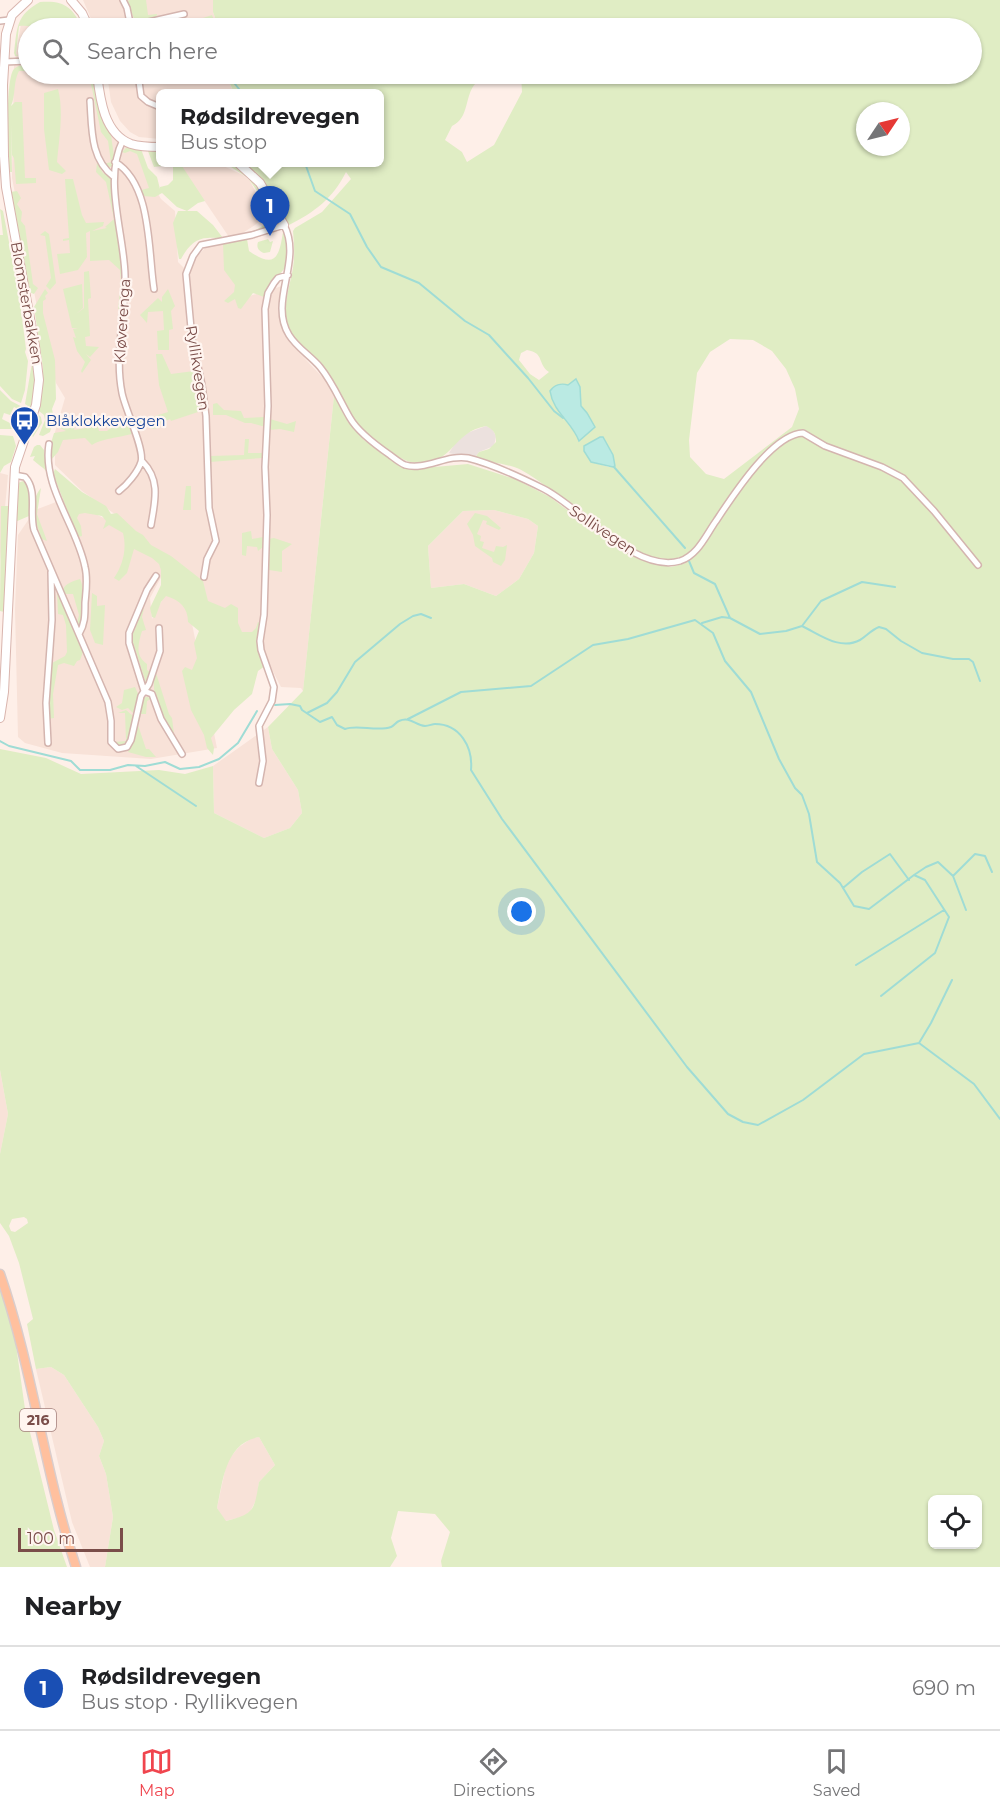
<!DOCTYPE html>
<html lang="en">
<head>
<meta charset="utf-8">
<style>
  :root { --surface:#fff; --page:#f6f6f6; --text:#202124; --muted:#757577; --line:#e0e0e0; --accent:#f0454e }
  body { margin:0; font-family:Montserrat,sans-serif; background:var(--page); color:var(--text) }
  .controls { position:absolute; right:18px; bottom:18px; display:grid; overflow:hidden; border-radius:9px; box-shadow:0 2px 4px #0004 }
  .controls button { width:54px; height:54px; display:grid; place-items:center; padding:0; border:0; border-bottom:2px solid var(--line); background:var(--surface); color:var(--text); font:30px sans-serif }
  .compass { position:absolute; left:856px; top:102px; width:54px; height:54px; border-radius:50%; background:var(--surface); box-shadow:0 2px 4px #0004; rotate:55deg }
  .scale { position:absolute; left:18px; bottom:15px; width:105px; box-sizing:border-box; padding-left:6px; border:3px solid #7a4d49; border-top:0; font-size:16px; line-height:21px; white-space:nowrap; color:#7a4d49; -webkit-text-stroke:4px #fff5f0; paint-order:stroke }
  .you { position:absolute; left:522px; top:912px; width:21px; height:21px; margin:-15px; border:4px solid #fff; border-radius:50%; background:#1a73e8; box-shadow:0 0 0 9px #1a73e833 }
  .badge { display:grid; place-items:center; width:39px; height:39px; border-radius:50%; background:var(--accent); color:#fff; font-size:20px; font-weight:700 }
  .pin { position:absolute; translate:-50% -50px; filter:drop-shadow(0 2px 3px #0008) }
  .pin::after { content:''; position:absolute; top:32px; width:21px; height:18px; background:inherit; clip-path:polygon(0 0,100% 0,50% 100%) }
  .popup { position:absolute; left:156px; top:89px; width:228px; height:78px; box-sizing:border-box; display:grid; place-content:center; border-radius:9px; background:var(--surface); filter:drop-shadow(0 2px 4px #0005); font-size:20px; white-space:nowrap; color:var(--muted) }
  .popup b { font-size:22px; color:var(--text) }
  .popup::after { content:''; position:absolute; left:50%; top:100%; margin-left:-12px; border:12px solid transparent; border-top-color:var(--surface) }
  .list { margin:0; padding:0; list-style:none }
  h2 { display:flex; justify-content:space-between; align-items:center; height:78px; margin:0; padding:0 24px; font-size:26px }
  h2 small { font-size:20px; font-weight:400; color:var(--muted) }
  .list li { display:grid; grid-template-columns:39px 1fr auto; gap:18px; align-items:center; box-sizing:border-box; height:84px; padding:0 24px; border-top:2px solid var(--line) }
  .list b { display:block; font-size:22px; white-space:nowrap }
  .list p { margin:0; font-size:20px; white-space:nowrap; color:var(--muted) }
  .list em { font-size:20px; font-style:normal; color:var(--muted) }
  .icon { flex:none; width:33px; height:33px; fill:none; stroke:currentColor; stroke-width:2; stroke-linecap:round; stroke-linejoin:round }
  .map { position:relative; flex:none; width:1000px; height:1567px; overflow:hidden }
  .search { position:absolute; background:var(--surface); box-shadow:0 2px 4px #0004; left:18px; right:18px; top:18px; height:66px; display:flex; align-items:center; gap:15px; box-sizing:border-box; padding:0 21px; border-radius:33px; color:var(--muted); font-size:22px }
  .sheet { height:162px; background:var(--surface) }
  nav { display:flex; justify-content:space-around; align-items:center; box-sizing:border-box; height:84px; border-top:2px solid var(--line); background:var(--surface); font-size:16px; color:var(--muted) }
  nav a { display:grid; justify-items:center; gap:3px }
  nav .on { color:var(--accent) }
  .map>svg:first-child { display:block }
  .residential { fill:#f8e2d8 }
  .industrial { fill:#ece1de }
  .green { fill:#e0edc4; fill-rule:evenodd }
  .water { fill:#baeae3; stroke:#9fdcd5; stroke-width:1.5 }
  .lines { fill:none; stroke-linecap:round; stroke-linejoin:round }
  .stream { stroke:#9fdcd5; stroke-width:2 }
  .street-casing { stroke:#d4b5af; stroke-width:8 }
  .secondary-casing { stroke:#d9b5ae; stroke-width:10 }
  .primary-casing { stroke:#dacdcc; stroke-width:11 }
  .street { stroke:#fff; stroke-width:5 }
  .secondary { stroke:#fff; stroke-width:8 }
  .primary { stroke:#ffc09e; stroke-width:8 }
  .labels { text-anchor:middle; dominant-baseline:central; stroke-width:4.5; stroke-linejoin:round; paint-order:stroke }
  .shield { fill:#fff5f0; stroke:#a27f7b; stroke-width:1.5 }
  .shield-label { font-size:14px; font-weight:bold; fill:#7a4d49 }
  .street-label { font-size:15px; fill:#7a4d49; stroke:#fff5f0 }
  .transit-label { font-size:15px; fill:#164399; stroke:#fff5f0; text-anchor:start }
</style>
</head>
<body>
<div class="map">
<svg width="1000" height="1567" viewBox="0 0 1000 1567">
  <rect width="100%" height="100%" fill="#feefe8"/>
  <path class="residential" d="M83,0H213V12L219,28H95Z
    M21,24L46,26L53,28H28V74H90L105,132L138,151L150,180L161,199L175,211L178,262L185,269L205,248L229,237L204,200L175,163H217L243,175L250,181L267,214L255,225L224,245L240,299L282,286L280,316L290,343L326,381L334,396L303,691L301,688L281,687L267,660L241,633L185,589L217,748L151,759L62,753L25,743L18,737L15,609L18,535L35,510L64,499L110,521L166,568L150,598L152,619L178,571L119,517L82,491L55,465V432L65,398L56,383L37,307L12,178L14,65Z
    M107,74H172L174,76L191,74H223L229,82L234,93L160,94V139L139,137L130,132L120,121L111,102Z
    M0,473L8,475L0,562Z
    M494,510L528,519L538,526L534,553L519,579L496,596L464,584L431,588L428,546L463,511Z
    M268,727L272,749L298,790L302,813L290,828L264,838L214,813L213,766Z
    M0,1070L8,1114L0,1154Z
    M51,1367L64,1375L98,1427L104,1441L99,1456L106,1474L113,1517L105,1567H90L72,1522L36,1369Z
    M259,1437L275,1465L259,1482L257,1498L250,1512L242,1517L225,1521L217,1508L227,1461L239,1447L252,1438Z"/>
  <path class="industrial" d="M486,426L492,429L496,436L494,446L479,452L474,459L449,453L458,439L467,433Z"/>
  <path class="green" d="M130,0H146L148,15L157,14L156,19L135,21L127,1Z
    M213,0H1000V1567H442L441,1561L450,1532L435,1514L398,1511L391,1538L397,1556L390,1567H105L113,1517L106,1474L99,1456L104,1441L98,1427L64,1375L51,1367L36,1369L27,1324L33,1319L19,1263L9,1236L0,1223V1154L8,1114L0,1070V749L46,758L81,774L159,770L185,774L213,766L214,813L264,838L290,828L302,813L298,790L272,749L268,727L303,691L334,396L348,422L364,440L398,465L412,469L468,464L515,479L550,497L603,537L632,556L652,563L671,567L686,563L689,555C635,578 568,495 523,471C508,463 491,463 474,459L479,452L489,449L496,442C496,433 494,430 486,426C452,432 454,465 416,463C398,462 364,434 354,419C342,403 337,383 324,368C311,353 291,342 287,322C283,303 290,286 293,268C295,256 294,243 293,231L295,228L322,212L351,179L346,172C333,198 315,212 289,225L287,224C276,200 264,180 243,163L380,162V94L234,93C231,86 228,76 219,74H473L476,83C464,95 470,118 452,126L445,140L462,152L467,162L494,145L522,92L521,74H972V28H498L496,27L490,28H219L213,12ZM865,111H901V147H865ZM730,339L753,340L772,351L786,369L795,389L799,409L792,427L724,479L706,474L690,457L689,440L697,373L710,352ZM527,350C545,353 537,364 549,372L539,380L530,374L519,360L521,353ZM576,380L580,387L581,406L590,418L580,440L571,425L568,385ZM603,437L613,455L609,467L591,462ZM494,510L528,519L538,526L534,553L519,579L496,596L464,584L431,588L428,546L463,511ZM24,1217L27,1219L28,1223L15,1232L11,1231L9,1226L12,1219ZM259,1437L275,1465L259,1482C254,1510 255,1514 226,1521L217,1508C223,1481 225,1443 259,1437ZM932,1500H978V1544H932Z
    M40,2C64,0 73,7 82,28H52C46,26 44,29 38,28C31,27 28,25 19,26L16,54L18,56H15L14,53C17,28 16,15 40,2Z
    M212,15L217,28H211L210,26L201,28L195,26L200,19Z
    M177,17L182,20L186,28H165L162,22Z
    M28,65V71H19C13,82 16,95 11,106L15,102H22L25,178H36V183L16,184L14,158L12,155L11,124L12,172H9C8,154 5,79 14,69C18,65 23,65 28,65Z
    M89,74H91L101,117L111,135L115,163L111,167H107L104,164L111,162L108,141L101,132Z
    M58,89C64,111 59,139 57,162L66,171L62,174L49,170L44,129V93Z
    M128,146L141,149L148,168L157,177L160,189V187L168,185L173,180V163L182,166L205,201L198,203L187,211L177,207L162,193L155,197L143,196L141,190L149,188L137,154L130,151L125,153L122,152Z
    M148,151H160V162L164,163L162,166L154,167Z
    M97,163L103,173L111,178C117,221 125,264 121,308L118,309L121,282L120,270L109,260L90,261V231L86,233L87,257L78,270L60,274L57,254L70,253L69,240L63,241V239L69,238L65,179H73L82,215L86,223L104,222L103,226L92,231L107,228L105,227L114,219L106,182L96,172Z
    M225,163C245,162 269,201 275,218L270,228L254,231L271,221L266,206L263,201H257L262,198L248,178Z
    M17,191L21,198L17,204L22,212L21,221L25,226L33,284L38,288L34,294L29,292L10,192Z
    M0,209L3,211L19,294L26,349L25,352L28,361L25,390L21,403L12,399L0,386V235H3Z
    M178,211H197L213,225L223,238C217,239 214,237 208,238C195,238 187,248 181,259H179L173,223Z
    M45,231L49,234L56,283L50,290L46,286L51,278L45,236L40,235Z
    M283,232C288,240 290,255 286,265C282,276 268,280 264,297L253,293L241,309L238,308L235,299L228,303L224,301L234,292L235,285L224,270L223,243L247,239L249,251C275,269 279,258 283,232Z
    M268,239L270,242L273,241L270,252L264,253C259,251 256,248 258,242Z
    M89,271L91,298L88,299L90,336L85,337L86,346L99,347L90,357L86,354L91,360L82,373L81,371L85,362L77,351L73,337L76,338L73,329L78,328H72L63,289L82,284L83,308L76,314L84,308V272Z
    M45,289L48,293L45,296L46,299L43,301V313L55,360L56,399L52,409L54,419L50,432L43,436L39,435L45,420L44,415L39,411L38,414L41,417L42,423L33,437L31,434L43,387V368L34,307Z
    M168,289L175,306L171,311L173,329L169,330V350H158L157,331L164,330L163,311L148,312L147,323L140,315L158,298L162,302V297Z
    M156,354H162L171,374L194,371L197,372L203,407L201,411L171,421L170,419L159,424L158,428L152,429L147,424L136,429L133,423L168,412L159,385Z
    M32,363L35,381L31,408L25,404Z
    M0,390L11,401L30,411L22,427L16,429H0ZM14,407L20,410L15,421L11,420L10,423L2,419L4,413L10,415Z
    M217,403L224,410L241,411L244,418L265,417V427L251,423H245L226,415H213V404Z
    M90,415L96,418L99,431H107C113,425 122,427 127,421L132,434C121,437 100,439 92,445L85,438L63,440L58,452L51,460V443L54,433L66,431L60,428L62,417L65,418L67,427L75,426L74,430L92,427Z
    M270,419L287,424L296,421L294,432L280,429L269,430Z
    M0,435L13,436L16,446L11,462L4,466L0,473Z
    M245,439H249L248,453H262V458L210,462V456L244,455Z
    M37,445H40L44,450L47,472C43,467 37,464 33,460L35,456L30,457L34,447Z
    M55,469L82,492L106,506L111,514L117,513L136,531L143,535L151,545L171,556L203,581L208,601L225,608L231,604L238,608V623L242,632H252L256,628L258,622L261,624L257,638L265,666L258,671L252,694L234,710L211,738L214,748L213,755L207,748L204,735L191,710L182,671L185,667L192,670L197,658L194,643L199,631L188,622C188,608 180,600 166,596L161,602L155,618L152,617L150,608L161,585V570L159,564L152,558L134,549L127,573L119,581L114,578C123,565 127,549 123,533L109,525L103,529L106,521L102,516L85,513L79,514L77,518L81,526L82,536L78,537L53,474Z
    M23,481C33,489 29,504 29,516L15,522L18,483Z
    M186,486H191V510H183Z
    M41,488L37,514L47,541L42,539C36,523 28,503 41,488Z
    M1,506H9L4,612L0,611Z
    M475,513L487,516L501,528L499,530L486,524L487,521L483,520L477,534L481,536L480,541L484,542L482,548L494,552L496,546L503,547L507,545L505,560L501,566L493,562L492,558L475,546L473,535L467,524Z
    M251,531L252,539L263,537V547L258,551L257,547L247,546L246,556L242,555V533Z
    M274,538L292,544L282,551V572L269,570L266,565L268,539Z
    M80,579C85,588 83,614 81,625L78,626L77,623L79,615L73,594H66L63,590C65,583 74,581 80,579Z
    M57,591L83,652L80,660L77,661L74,666L64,663L58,665L53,694L54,718L48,719L51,668L52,663L65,656L67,652L66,625L63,615L58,614Z
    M92,593L97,596V606L105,605L103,645L95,643L90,630Z
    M144,608L142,617L146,630L142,631C138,644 135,656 147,664V670L150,672L146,683L131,636C138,628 137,616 144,608Z
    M156,673L169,714L172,718L174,734C164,718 148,692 156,673Z
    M135,687L139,696L133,713L128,708L122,710L116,707L122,703L124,690Z
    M145,697H148L151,699L147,701L146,714H141L138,725L146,749H149L156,757H146L128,752C139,736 135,715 145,697Z
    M126,710L133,716L129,740L119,747L114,742L126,741L125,713H118Z
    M0,1284L14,1331L26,1416L54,1530L67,1567H0Z"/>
  <path class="water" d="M576,379L580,387L581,406L587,413L595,427L579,441C572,422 553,412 550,391C554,385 561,383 568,385Z
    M600,437H603L613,455L615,466L613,467L591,462L584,451V446Z"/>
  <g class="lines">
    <path class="stream" d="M227,74L243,94
      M302,162L306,166L315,191L350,214L367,247L381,267L419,283L465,321L489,335L528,378L554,411L563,418
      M614,467L685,548
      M689,561L694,573L715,584L730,618
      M702,623L722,617L730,618L760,634L786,631L802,626C819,634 840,651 860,640C867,636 871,630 879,627L886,629L901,641L922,653L953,659H969L973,662L980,681
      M802,626L821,601L862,582L895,587
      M275,705L290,704L300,706L302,710L320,722L332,717L337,725L345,729C357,724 377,732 391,727C394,726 396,722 399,721C410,716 415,725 425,726C429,726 432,724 435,724C460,724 473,747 471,770L502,819L687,1067L728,1114L743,1122L758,1125L803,1100L864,1054L919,1043L974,1084L1000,1119
      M307,713L327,703L337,692L355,662L400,624L413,616L421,614L431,618
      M408,719L461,692L531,686L593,645L628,639L695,620L713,633L725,661L751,692L779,759L795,788L802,795L809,814L817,862L840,883L854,906L869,909L914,875L925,880L949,917L935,953L881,996
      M0,741L9,746L71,761L80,770H110L128,765L145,766L165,762L180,769L199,767L219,759L238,743L257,711
      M136,766L196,806
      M914,875L926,867L938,862L953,876L966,910
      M953,876L975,854L985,856L992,872
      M843,888L862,872L890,854L909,880
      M856,965L944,910
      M919,1043L931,1023L952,980"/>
    <defs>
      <path id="street" d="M123,0L127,8L131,28
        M0,21L9,20
        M131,26L184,14
        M4,62L28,61
        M138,74L141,96L148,102L160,107
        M90,101C92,129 90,159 114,177
        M115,162C152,184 148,251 154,289
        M49,444C42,487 77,526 85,567C88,579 86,591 85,603C85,616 85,624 79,634
        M142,461C161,480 155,501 151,525
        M14,475L25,477C38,491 29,512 34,530L108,702L111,721V742L118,749L127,747L131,740L141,696L149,684L160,651L159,628
        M119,491C127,485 138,472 141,462C145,450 125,409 122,393C114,353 126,315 125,275C124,233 103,179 123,140
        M156,576L147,590L129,633V643L144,691L152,694L161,719L182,754
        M204,577L207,559L216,541L209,508L206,416L202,385L192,339L186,274L193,256L201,245L252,235L284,225C303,261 268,301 289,335C297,348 311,356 320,367C333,383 340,401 350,418C358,432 377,446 390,455C394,458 400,463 405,465C425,471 447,454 468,458C493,464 520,477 544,489C580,507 635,574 680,561C698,555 706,535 716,521C732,497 772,434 803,433L825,446L882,467L903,478L934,511L978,565
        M48,743L46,703L52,620L51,572
        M259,783L263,761L259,726L272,701L274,687L261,650L260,641L264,615L267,515L265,467L268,406L265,309L268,293L274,283L278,278L288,275"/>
      <path id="secondary" d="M71,0L82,13L89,28
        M97,74C100,99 104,134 131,144C141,147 151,147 160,147
        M237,162L260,183L284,225
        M0,718L4,692L15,467L36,405L39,380L35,346L6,187L4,156L3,85L6,34L12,15L28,0"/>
      <path id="primary" d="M0,1274C33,1369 44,1471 76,1567"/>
    </defs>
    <use href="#street" class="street-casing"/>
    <use href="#secondary" class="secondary-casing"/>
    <use href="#primary" class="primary-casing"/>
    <use href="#street" class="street"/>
    <use href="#secondary" class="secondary"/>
    <use href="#primary" class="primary"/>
  </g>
  <defs>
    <symbol id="bus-pin" viewBox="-11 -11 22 30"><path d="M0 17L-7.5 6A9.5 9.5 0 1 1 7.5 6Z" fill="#1a4fb4" stroke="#fff5f0"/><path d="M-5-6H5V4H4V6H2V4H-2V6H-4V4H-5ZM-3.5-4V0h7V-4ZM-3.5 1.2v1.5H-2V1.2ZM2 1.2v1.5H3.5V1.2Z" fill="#fff"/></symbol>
  </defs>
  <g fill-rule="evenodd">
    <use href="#bus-pin" x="8" y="404" width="33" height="45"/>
  </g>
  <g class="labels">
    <rect class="shield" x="20" y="1409" width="36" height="22" rx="4.5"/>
    <g class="shield-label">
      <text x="38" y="1420">216</text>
    </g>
    <g class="street-label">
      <text transform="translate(27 303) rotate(80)">Blomsterbakken</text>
      <text transform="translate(122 321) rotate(-86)">Kløverenga</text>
      <text transform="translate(198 368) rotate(81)">Ryllikvegen</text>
      <text transform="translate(603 530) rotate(34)">Sollivegen</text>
    </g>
    <g class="transit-label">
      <text x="46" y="420">Blåklokkevegen</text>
    </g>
  </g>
</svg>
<div class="controls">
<button><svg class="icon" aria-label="locate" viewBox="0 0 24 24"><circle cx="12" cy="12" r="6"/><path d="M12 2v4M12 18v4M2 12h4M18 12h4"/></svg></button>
</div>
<svg class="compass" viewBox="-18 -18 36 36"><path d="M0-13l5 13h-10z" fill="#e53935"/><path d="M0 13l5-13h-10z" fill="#757577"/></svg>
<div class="scale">100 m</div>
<div class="you"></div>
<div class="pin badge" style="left:270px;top:236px;background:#1a4fb4">1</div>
<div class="popup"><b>Rødsildrevegen</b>Bus stop</div>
<div class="search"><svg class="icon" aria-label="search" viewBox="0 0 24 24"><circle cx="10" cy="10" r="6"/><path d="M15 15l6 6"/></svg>Search here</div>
</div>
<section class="sheet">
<h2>Nearby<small></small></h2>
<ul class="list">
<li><span class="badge" style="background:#1a4fb4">1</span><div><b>Rødsildrevegen</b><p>Bus stop · Ryllikvegen</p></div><em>690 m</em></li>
</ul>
</section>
<nav>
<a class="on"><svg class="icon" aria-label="map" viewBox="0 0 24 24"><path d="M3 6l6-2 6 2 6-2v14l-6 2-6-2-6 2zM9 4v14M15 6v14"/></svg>Map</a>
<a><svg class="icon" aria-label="directions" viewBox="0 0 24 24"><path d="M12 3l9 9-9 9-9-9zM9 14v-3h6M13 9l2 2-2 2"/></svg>Directions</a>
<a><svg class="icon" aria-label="saved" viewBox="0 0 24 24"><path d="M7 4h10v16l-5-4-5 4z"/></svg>Saved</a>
</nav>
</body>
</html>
